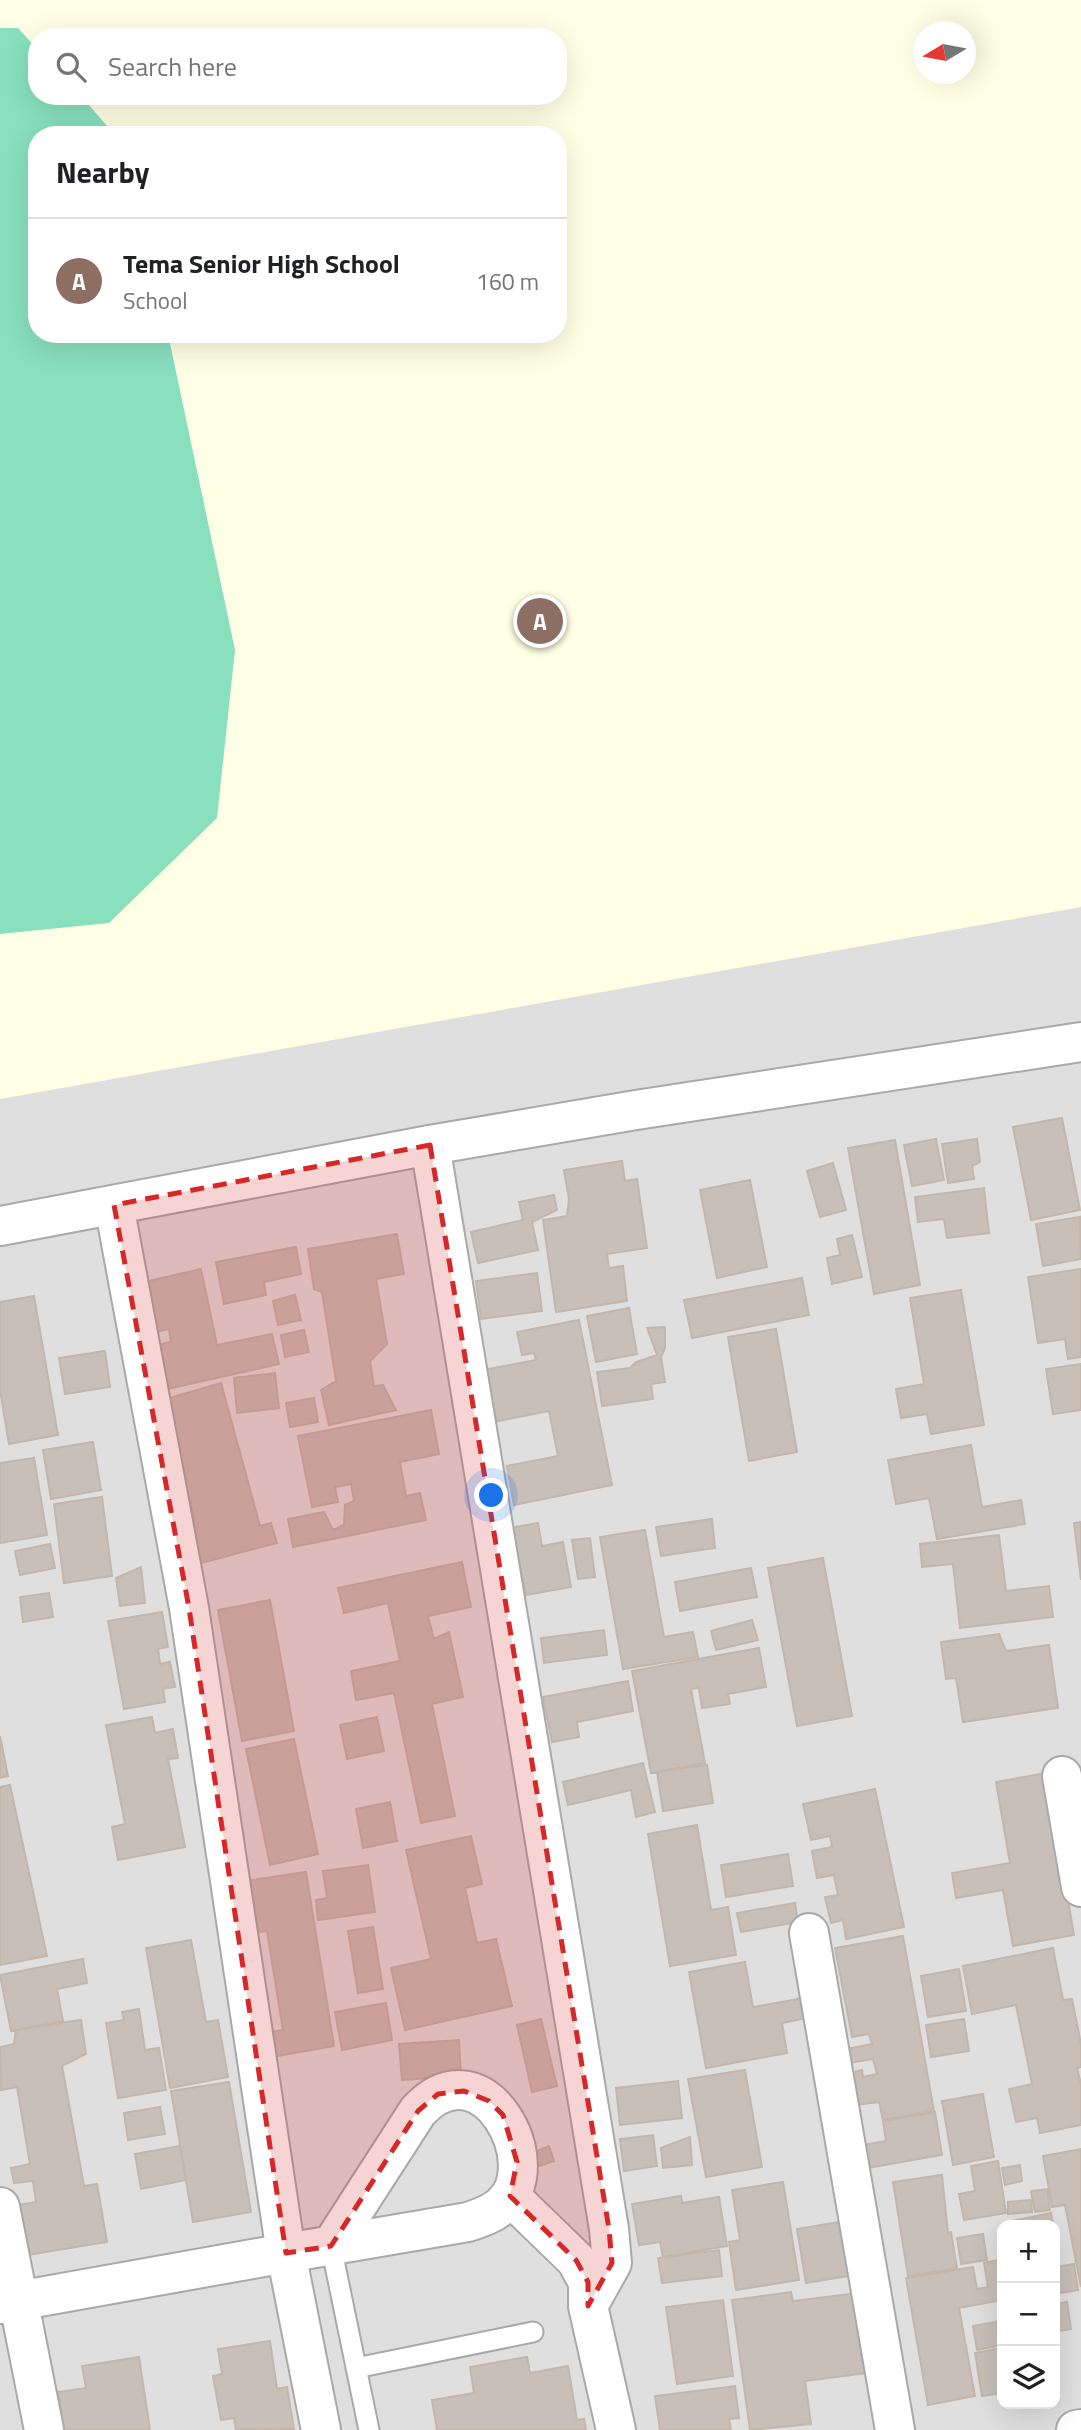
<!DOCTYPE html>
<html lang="en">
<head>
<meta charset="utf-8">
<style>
  :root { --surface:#fff; --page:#f6f6f6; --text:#202124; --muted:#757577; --line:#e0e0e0; --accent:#111827 }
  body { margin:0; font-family:"Titillium Web",sans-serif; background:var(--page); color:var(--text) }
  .controls { position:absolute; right:21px; bottom:21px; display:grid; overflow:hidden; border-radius:14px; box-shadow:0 7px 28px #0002 }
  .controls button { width:63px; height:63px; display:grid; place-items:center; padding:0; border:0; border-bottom:2px solid var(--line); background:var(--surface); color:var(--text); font:35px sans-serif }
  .compass { position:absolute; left:913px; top:21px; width:63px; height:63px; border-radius:50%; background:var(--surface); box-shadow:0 7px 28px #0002; rotate:260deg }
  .you { position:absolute; left:492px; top:1496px; width:24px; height:24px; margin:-18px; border:5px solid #fff; border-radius:50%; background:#1a73e8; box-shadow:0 0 0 10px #1a73e833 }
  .badge { display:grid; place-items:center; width:46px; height:46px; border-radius:50%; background:var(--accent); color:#fff; font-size:23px; font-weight:700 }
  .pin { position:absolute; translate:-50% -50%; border:4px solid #fff; box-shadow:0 2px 7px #0006 }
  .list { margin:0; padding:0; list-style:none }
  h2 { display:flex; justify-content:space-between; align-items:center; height:91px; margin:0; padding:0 28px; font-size:30px }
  h2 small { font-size:23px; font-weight:400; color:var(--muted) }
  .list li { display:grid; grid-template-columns:46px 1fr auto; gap:21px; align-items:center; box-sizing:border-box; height:126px; padding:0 28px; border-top:2px solid var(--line) }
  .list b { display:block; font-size:26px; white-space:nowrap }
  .list p { margin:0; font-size:23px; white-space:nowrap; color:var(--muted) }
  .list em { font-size:23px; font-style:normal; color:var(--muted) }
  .icon { flex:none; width:38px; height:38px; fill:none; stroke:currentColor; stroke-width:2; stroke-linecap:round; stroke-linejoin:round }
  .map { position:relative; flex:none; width:1081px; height:2430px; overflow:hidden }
  .search { position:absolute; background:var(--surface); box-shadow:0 7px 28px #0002; left:28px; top:28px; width:539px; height:77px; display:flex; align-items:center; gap:18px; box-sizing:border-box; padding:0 24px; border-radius:28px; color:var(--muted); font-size:26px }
  .panel { position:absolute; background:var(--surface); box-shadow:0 7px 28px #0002; left:28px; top:126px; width:539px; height:217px; border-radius:28px }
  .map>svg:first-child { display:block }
  .residential { fill:#e0dfdf; fill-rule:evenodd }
  .education { fill:#ffffe5; fill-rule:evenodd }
  .pitch { fill:#88e0be }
  .building { fill:#c7bfb8; stroke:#c4b6ab; stroke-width:2 }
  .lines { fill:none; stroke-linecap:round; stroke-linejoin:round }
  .service-casing { stroke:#a9a9a9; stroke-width:23 }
  .minor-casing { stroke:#a9a9a9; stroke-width:42 }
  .tertiary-casing { stroke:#a9a9a9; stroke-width:42 }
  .service { stroke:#fff; stroke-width:19 }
  .minor { stroke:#fff; stroke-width:38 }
  .tertiary { stroke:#fff; stroke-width:38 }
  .marked { fill:#d62828; fill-opacity:0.2; stroke:#d62828; stroke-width:5; stroke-dasharray:14 9; stroke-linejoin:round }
</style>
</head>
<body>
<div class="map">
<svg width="1081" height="2430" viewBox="0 0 1081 2430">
  <rect width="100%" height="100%" fill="#f2efe9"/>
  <path class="residential" d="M0,0H1081V2430H0ZM923,32H965V74H923ZM37,37H558V96H37ZM37,135H558V334H37ZM1002,2225H1055V2404H1002Z"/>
  <path class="education" d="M0,0H1081V907L0,1099ZM923,32H965V74H923ZM37,37H558V96H37ZM37,135H558V334H37Z"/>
  <path class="pitch" d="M0,28H18L37,49V96H81L115,135H37V334H168L235,650L217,818L109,923L0,934Z"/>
  <path class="building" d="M1062,1118L1080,1210L1031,1220L1013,1127Z
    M936,1139L944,1180L912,1186L904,1145Z
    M977,1139L980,1162L972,1166L974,1179L948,1183L942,1144Z
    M895,1140L920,1285L874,1294L848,1148Z
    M622,1161L625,1181L637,1179L647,1248L607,1254L609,1268L623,1266L627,1301L556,1312L543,1220L567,1216L569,1199L564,1170Z
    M833,1163L846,1210L820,1217L807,1171Z
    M750,1180L767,1267L717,1278L700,1190Z
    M984,1188L989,1233L947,1238L944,1219L918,1222L915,1197Z
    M554,1195L557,1210L532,1222L538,1250L478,1263L471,1232L523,1220L519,1202Z
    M1080,1217L1081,1259L1043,1266L1036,1224Z
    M397,1234L404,1274L376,1279L387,1344L370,1361L374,1386L383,1385L396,1410L329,1425L321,1390L336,1381L322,1292L314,1289L308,1249Z
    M852,1235L862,1277L832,1284L827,1258L840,1255L837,1239Z
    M296,1247L301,1274L264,1282L266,1295L224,1304L216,1262Z
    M201,1269L217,1345L272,1334L279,1364L158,1391L148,1347L171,1342L169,1329L151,1333L140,1283Z
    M1081,1269V1357L1068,1359L1065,1339L1038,1343L1028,1277Z
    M537,1273L542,1311L481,1319L476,1281Z
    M802,1278L809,1315L692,1338L684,1300Z
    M961,1290L984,1425L931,1434L927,1414L901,1418L896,1389L924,1384L910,1298Z
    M295,1295L301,1320L278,1325L273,1301Z
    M34,1296L58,1435L9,1444L0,1390V1302Z
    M629,1308L637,1354L596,1362L587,1316Z
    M579,1320L612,1485L514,1505L507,1466L558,1456L549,1411L493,1422L483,1370L536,1360L534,1353L522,1355L517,1332Z
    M665,1327V1348L661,1357L665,1382L651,1384L653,1399L602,1406L597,1372L630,1368L636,1362L657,1355L647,1328Z
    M776,1329L797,1452L749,1461L728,1337Z
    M304,1330L309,1352L285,1357L281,1335Z
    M105,1351L110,1387L65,1394L59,1358Z
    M1081,1364V1410L1053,1414L1046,1369Z
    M275,1373L279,1408L237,1413L234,1378Z
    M221,1383L260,1526L271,1523L277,1543L186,1567L175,1526L195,1521L163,1400Z
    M314,1398L318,1422L290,1427L286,1403Z
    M431,1410L439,1454L400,1462L406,1496L420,1493L426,1520L293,1547L288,1519L324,1512L333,1530L344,1525L345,1505L354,1501L351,1484L335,1487L338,1502L312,1507L298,1436Z
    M93,1442L101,1490L51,1499L43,1450Z
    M971,1445L982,1507L1021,1500L1025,1524L937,1539L929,1498L896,1504L888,1460Z
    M34,1458L47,1535L0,1543V1463Z
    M102,1497L112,1576L64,1583L54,1504Z
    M712,1519L715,1548L661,1556L656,1527Z
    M1081,1522V1580L1074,1523Z
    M538,1523L542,1546L563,1542L571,1587L526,1595L517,1550L504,1553L499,1530Z
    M645,1530L664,1637L693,1632L698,1657L623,1669L600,1537Z
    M999,1535L1006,1591L1049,1586L1053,1617L960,1628L953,1564L922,1567L920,1544Z
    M590,1538L595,1577L578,1579L572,1540Z
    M50,1544L55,1568L20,1575L15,1551Z
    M823,1558L852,1716L797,1726L768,1568Z
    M462,1562L471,1607L428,1616L434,1639L449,1632L463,1697L432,1704L455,1816L421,1823L394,1693L356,1700L351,1671L400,1661L388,1603L344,1613L338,1588Z
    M141,1567L145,1603L120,1606L116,1578Z
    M751,1568L757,1597L680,1611L675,1582Z
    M49,1593L53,1617L23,1622L20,1597Z
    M270,1600L294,1731L242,1741L218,1610Z
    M162,1612L168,1647L158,1649L160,1664L170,1662L175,1687L163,1689L165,1702L124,1709L108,1621Z
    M752,1620L758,1640L716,1650L711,1631Z
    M604,1630L607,1655L544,1663L541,1638Z
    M999,1634L1006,1651L1049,1645L1058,1708L963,1722L956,1678L946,1679L941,1642Z
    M759,1648L766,1687L728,1694L730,1704L702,1708L699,1688L691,1689L705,1763L651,1773L632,1671Z
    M628,1681L633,1711L577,1722L579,1737L552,1742L543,1697Z
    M152,1717L155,1733L173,1729L178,1758L168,1759L185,1847L118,1860L112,1827L125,1824L106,1725Z
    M377,1717L384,1751L347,1759L340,1725Z
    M0,1736L8,1776L0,1778Z
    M294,1739L318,1854L270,1865L246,1749Z
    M643,1763L655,1812L636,1817L631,1790L568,1805L563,1782Z
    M707,1765L713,1803L663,1811L657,1772Z
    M1046,1773L1074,1935L1013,1946L1003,1890L956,1898L952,1873L1010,1863L996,1782Z
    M10,1785L47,1956L0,1965V1787Z
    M875,1789L904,1927L846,1939L843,1920L831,1923L825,1897L838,1895L834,1875L817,1878L812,1851L832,1847L830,1836L811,1840L803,1804Z
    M390,1802L397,1841L363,1848L356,1809Z
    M697,1825L711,1910L728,1907L736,1955L670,1966L648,1834Z
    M471,1836L482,1884L465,1888L477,1943L496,1939L512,2006L405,2030L391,1968L431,1959L406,1850Z
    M788,1854L793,1886L726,1897L721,1865Z
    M368,1865L375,1912L318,1920L316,1900L327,1898L323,1871Z
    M306,1872L334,2046L271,2057L267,2033L283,2030L267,1931L242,1935L233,1883Z
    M795,1903L798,1922L741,1932L737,1913Z
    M373,1927L383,1989L358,1993L348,1931Z
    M903,1936L934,2111L883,2120L879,2102L857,2105L851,2073L862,2070L863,2077L877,2074L873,2059L848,2063L846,2049L872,2044L869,2034L852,2037L835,1948Z
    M191,1940L206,2022L218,2020L228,2077L170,2088L146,1948Z
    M1053,1948L1063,2000L1072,1999L1081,2044V2067L1077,2068L1081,2084V2125L1040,2133L1037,2118L1016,2122L1009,2089L1032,2084L1016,2005L972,2014L963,1966Z
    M83,1959L87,1983L57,1989L63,2021L11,2031L0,1975Z
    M745,1962L753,2007L804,1998L807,2018L782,2023L787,2053L706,2068L689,1972Z
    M959,1969L966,2011L928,2017L921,1976Z
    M386,2003L392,2040L342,2050L335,2012Z
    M139,2009L145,2050L159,2048L166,2090L118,2098L106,2023L124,2020L122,2012Z
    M541,2019L557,2086L532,2092L517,2025Z
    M964,2019L969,2051L931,2057L926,2025Z
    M81,2020L86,2054L62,2066L84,2186L97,2184L107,2242L21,2256L12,2206L36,2202L33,2181L14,2183L11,2168L30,2164L17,2087L1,2090L0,2047L14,2044L16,2030Z
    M459,2040L461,2076L402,2080L399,2044Z
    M745,2070L762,2167L706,2177L688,2079Z
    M678,2081L682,2118L620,2125L616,2088Z
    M229,2082L251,2212L193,2222L171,2091Z
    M983,2094L994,2157L953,2165L942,2101Z
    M160,2107L165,2134L128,2140L124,2113Z
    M935,2112L942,2155L867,2168L863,2145L886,2141L883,2121Z
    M653,2135L657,2166L624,2171L620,2139Z
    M690,2137L692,2165L663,2168L661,2148Z
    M180,2146L186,2180L141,2189L135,2154Z
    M549,2146L554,2161L536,2167L531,2153Z
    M1081,2149V2287L1065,2205L1052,2207L1043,2156Z
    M998,2161L1006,2213L964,2220L959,2194L975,2191L971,2166Z
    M1020,2165L1022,2181L1005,2185L1002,2168Z
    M942,2175L948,2233L951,2232L957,2268L908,2276L893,2182Z
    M783,2182L799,2280L736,2290L729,2242L740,2240L732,2190Z
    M1047,2189L1050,2210L1035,2212L1031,2191Z
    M681,2196L682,2203L719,2197L727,2246L663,2257L660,2242L639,2245L632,2204Z
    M1031,2200L1032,2212L1008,2214V2202Z
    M1051,2213L1053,2225H1008L1007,2222Z
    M858,2219L867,2273L806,2283L797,2229Z
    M983,2234L987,2260L961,2264L957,2238Z
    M719,2250L722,2276L662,2283L658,2258Z
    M1002,2259V2300L959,2308L975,2396L928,2405L906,2278L973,2267L977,2289L988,2287L984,2263Z
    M1074,2264L1078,2290L1055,2294V2267Z
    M791,2292L793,2301L866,2292L876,2372L805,2381L811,2424L750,2430L732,2300Z
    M723,2300L733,2376L677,2384L666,2307Z
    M1002,2302V2345L977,2350L973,2326L1001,2321L998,2303Z
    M1067,2302L1071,2329L1055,2332V2304Z
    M270,2341L277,2389L287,2387L294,2429L236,2430L234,2418L221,2420L213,2376L222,2374L218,2349Z
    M1002,2348V2393L982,2396L975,2353Z
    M139,2357L150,2430H64L58,2392L86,2388L82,2366Z
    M527,2357L530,2373L568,2366L577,2420L584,2419L586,2430H437L432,2400L474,2393L470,2367Z
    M735,2386L739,2418L729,2419L731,2430H660L655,2396Z"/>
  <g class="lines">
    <defs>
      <path id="service" d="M331,2246L369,2430
        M356,2368L533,2332"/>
      <path id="minor" d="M430,1145L609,2229L612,2263L588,2306
        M114,1205L189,1608L286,2253L321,2430
        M1062,1776L1081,1887
        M809,1933L895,2430
        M510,2196L576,2260L588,2282V2306L616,2430
        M0,2207L44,2430
        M0,2304L286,2253L468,2222C480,2218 493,2214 502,2205C549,2165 483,2041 418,2111L331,2246
        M1076,2430L1081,2429"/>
      <path id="tertiary" d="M0,1226L430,1145L636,1110L1081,1042"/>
    </defs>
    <use href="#service" class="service-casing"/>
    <use href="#minor" class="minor-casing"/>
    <use href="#tertiary" class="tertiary-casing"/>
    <use href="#service" class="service"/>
    <use href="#minor" class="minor"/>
    <use href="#tertiary" class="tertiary"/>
  </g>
  <path class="marked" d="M430,1145L609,2229L612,2263L588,2306V2282L576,2260L510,2196L517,2162L503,2115L489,2101L464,2091L438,2094L418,2111L331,2246L286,2253L189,1608L114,1205Z"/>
</svg>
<div class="controls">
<button>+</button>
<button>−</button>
<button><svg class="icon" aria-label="layers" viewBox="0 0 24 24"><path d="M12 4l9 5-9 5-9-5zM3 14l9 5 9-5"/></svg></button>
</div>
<svg class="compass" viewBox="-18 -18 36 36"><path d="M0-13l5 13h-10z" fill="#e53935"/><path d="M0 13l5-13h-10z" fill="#757577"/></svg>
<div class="you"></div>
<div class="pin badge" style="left:540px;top:621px;background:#8d6e63">A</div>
<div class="search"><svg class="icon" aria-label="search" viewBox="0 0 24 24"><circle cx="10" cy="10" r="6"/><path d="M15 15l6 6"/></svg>Search here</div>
<section class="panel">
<h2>Nearby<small></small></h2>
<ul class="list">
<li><span class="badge" style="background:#8d6e63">A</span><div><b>Tema Senior High School</b><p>School</p></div><em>160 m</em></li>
</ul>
</section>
</div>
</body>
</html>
